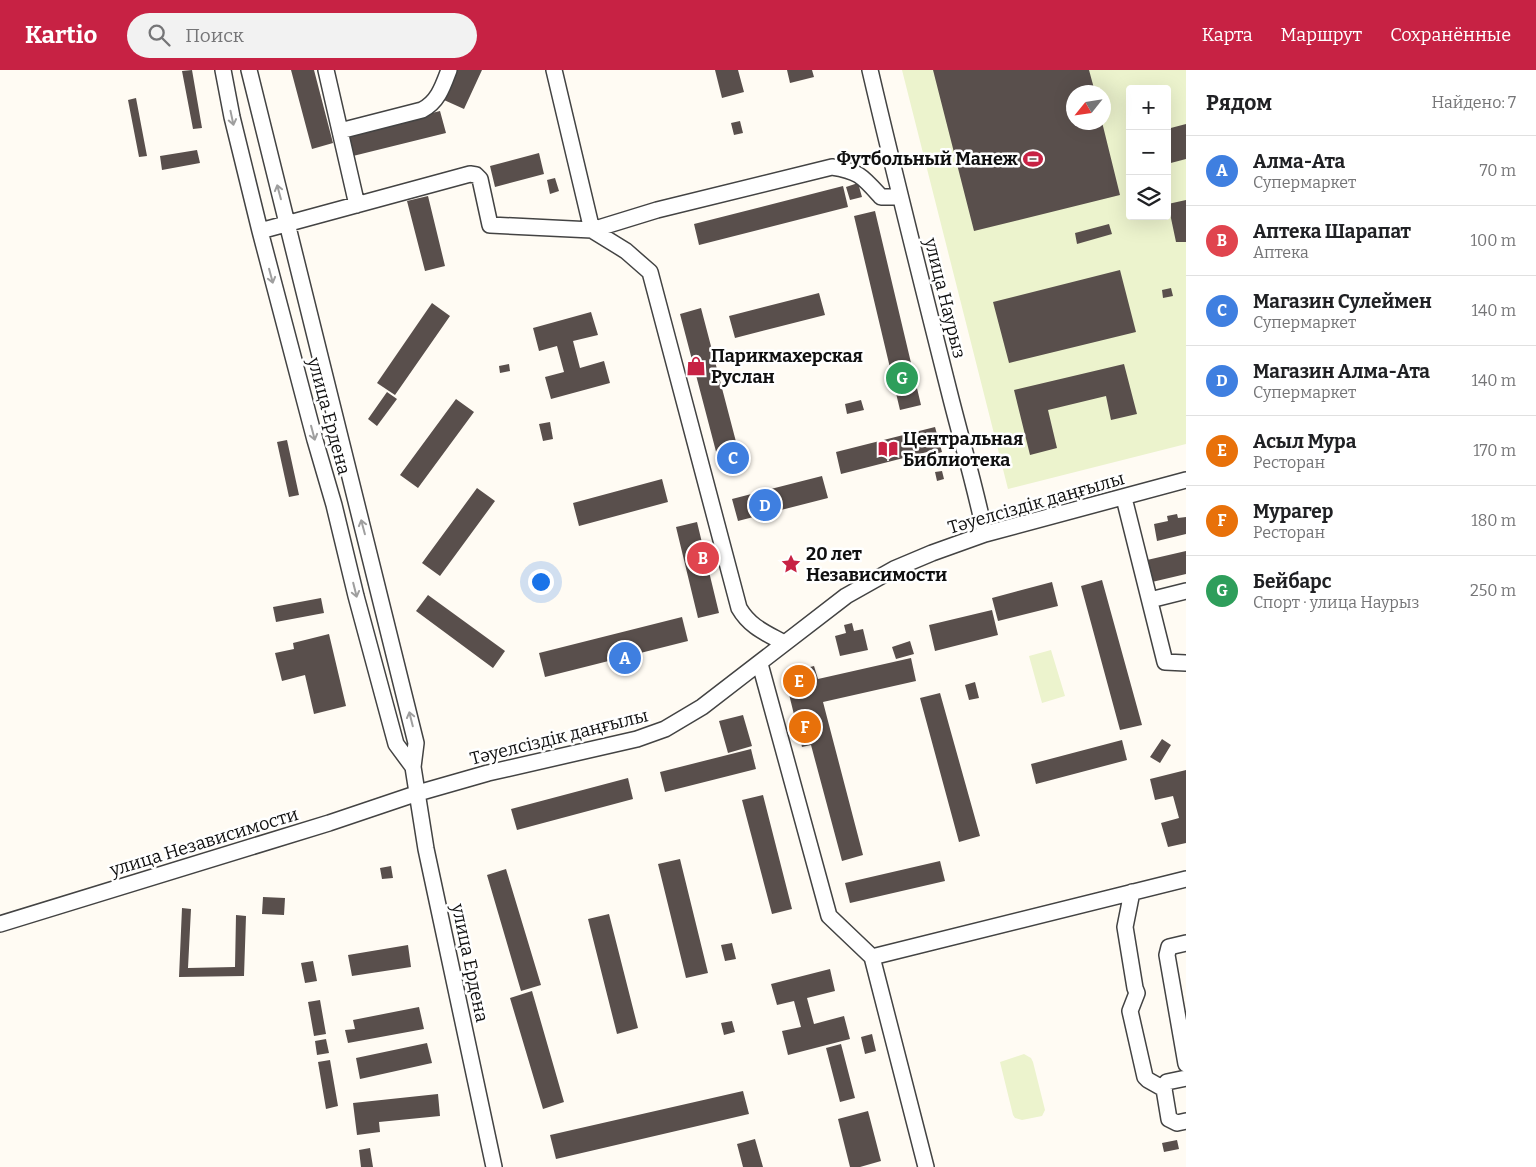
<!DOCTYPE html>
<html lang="ru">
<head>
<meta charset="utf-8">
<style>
  :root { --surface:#fff; --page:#f2f2f2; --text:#202124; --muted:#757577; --line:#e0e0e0; --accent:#c72244 }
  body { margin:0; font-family:Bitter,serif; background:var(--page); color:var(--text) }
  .controls { position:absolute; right:15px; top:15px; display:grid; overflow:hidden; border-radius:5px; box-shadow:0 5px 20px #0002 }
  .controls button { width:45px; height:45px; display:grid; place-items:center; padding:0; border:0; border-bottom:1px solid var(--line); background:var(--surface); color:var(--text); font:25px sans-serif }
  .compass { position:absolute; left:1066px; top:15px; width:45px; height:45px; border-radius:50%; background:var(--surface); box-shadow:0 5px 20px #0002; rotate:240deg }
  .you { position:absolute; left:540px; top:511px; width:18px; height:18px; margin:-12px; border:4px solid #fff; border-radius:50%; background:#1a73e8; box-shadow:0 0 0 8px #1a73e833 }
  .badge { display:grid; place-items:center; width:32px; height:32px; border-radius:50%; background:var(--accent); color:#fff; font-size:16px; font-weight:700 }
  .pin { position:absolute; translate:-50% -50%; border:2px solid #fff; box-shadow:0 1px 5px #0006 }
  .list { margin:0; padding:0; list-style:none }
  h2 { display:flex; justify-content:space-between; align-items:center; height:65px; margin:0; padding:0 20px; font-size:21px }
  h2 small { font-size:16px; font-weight:400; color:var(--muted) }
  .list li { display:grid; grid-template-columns:32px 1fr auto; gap:15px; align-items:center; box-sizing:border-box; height:70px; padding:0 20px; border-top:1px solid var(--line) }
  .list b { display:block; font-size:19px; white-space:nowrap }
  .list p { margin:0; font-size:16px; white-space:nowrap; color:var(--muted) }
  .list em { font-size:16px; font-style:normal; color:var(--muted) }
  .icon { flex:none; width:28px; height:28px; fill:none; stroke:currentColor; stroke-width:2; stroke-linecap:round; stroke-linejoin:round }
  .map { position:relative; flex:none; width:1186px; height:1097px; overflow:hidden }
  header { display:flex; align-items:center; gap:30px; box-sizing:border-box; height:70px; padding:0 25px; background:var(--accent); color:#fff }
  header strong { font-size:24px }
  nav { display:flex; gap:28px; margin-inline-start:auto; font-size:18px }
  .search { width:350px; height:45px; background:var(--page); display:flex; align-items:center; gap:12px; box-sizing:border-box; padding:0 18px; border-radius:28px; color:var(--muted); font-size:19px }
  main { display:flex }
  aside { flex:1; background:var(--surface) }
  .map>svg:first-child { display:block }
  .pitch { fill:#ecf3cd; fill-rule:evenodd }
  .building { fill:#594f4c }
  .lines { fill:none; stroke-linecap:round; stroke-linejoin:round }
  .minor-casing { stroke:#434343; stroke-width:18 }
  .minor { stroke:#fff; stroke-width:15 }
  .oneway { stroke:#9f9f9f }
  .labels { text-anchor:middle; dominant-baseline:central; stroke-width:5; stroke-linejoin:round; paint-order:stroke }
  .poi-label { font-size:18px; font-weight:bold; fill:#101010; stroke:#fff; text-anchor:start }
  .street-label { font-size:18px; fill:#101010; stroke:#fff }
</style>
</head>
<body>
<header>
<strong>Kartio</strong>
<div class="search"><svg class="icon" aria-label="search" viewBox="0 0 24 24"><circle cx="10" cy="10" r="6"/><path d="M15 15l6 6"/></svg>Поиск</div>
<nav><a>Карта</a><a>Маршрут</a><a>Сохранённые</a></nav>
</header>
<main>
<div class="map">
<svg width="1186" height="1097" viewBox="0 0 1186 1097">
  <rect width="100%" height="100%" fill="#fffbf3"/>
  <path class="pitch" d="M902,0H1186V374L1008,419ZM1130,19H1167V146H1130ZM1074,22H1104V52H1074Z
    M1051,580L1065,626L1042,633L1029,586Z
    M1024,984L1031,988L1033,992L1045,1040L1042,1046L1022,1050L1015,1048L1013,1045L1000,992Z"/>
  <path class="building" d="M192,0L202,58L193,59L182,1Z
    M291,0H314L333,73L312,79Z
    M457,0H482L464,39L444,30Z
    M715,0H738L744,22L722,28Z
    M787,0H812L814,7L790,13Z
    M933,0H1089L1095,22H1074V52H1102L1120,125L974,161Z
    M136,28L147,86L139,87L128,30Z
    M440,41L446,63L353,86L348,64Z
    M740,51L743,63L734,65L731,53Z
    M1186,54V89L1167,94V59Z
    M197,80L200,93L162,100L160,86Z
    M539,83L544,104L495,117L490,96Z
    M555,108L559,121L550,124L547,110Z
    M858,113L862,127L850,130L846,117Z
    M843,116L848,137L699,175L694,154Z
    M428,126L445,196L425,201L407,131Z
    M1186,130V172H1176L1168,134Z
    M875,141L921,335L900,340L854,146Z
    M1109,154L1112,164L1077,174L1075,163Z
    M1120,200L1136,262L1009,293L993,232Z
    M1171,218L1173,226L1163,228L1162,220Z
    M819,223L825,245L735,268L729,246Z
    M432,233L450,246L395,325L377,313Z
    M701,238L740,387L719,393L680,244Z
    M591,242L598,265L573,271L580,298L604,291L610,313L551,329L545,307L564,302L557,276L539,281L533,258Z
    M509,294L510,301L500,303L499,296Z
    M1124,294L1137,344L1111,350L1106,326L1048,340L1057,378L1030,385L1014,320Z
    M387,322L397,329L377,356L368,349Z
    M456,329L474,342L418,418L400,405Z
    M861,330L864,340L847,344L845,334Z
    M550,352L553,369L543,371L539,354Z
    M935,357L942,382L932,385L931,381L841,404L836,382Z
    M287,370L299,425L289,427L277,372Z
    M942,401L944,409L937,411L935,402Z
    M822,406L828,428L738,451L732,429Z
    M662,409L668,432L579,456L573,433Z
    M477,418L495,431L440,506L422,493Z
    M1177,444L1178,448L1186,447V464L1157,471L1154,454L1168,451L1167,446Z
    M697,452L719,543L698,548L676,457Z
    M1186,481V504L1152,512L1147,490Z
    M1102,510L1142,655L1120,660L1081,516Z
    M1052,512L1058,536L998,551L992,528Z
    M428,525L505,581L493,598L416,541Z
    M321,528L324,543L276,552L273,537Z
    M992,540L998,565L935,581L929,555Z
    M682,547L688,571L545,607L539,583Z
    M852,553L854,561L863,559L868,580L840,586L835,566L846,563L844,555Z
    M329,564L346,636L314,644L305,605L282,611L275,583L294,579L293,573Z
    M910,571L914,584L896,589L892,577Z
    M911,588L916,611L823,632L863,785L842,791L811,675L802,677L784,604L814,596L818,609Z
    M975,612L979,628L969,630L965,615Z
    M940,623L980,766L959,772L920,628Z
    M743,645L752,676L728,683L719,651Z
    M1162,669L1171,675L1160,693L1150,687Z
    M1122,670L1127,690L1036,714L1031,694Z
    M751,679L756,699L665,722L660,702Z
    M1186,700V773L1168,777L1161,753L1179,748L1173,726L1155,730L1150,709Z
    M628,708L633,729L517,760L511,739Z
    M763,725L792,839L772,844L742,730Z
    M680,789L708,903L686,908L658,794Z
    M940,791L945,811L850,833L845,813Z
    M391,796L393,808L382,809L380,798Z
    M506,799L541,915L521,921L487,805Z
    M263,827L285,828L284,845L262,844Z
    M182,838L191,839L188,898L235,897L236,845L246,846L244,906L179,907Z
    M609,844L638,958L617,964L588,849Z
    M732,873L736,889L725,891L721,875Z
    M408,875L411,897L352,906L348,885Z
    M313,891L317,911L305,913L301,893Z
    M830,899L835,921L807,928L814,954L844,946L850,969L788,985L782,961L801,957L794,931L777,935L771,914Z
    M532,921L564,1032L543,1039L510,928Z
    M320,930L326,964L314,966L308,932Z
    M419,937L424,959L348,973L345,960L355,959L353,950Z
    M732,951L735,962L724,965L721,953Z
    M872,964L876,981L865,984L861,967Z
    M326,969L329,983L317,985L315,971Z
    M427,973L432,993L360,1009L356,988Z
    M841,974L855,1028L840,1032L826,978Z
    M330,990L338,1036L326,1039L318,992Z
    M743,1021L749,1044L556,1089L550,1065Z
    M438,1024L440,1046L379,1052L380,1062L357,1065L353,1033Z
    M868,1041L881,1091L860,1097H850L838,1049Z
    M755,1069L763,1097H743L737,1074Z
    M1177,1070L1179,1079L1164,1082L1162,1073Z
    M370,1078L373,1097H361L359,1080Z"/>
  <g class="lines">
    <defs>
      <path id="minor" d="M223,0L232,47L260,161L315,370L334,435L356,526L396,674L413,697
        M249,0L416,673L413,697L426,779L494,1097
        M326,0L357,135
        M554,0L592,160L626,181L650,202L739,538C750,557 766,563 784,573
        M870,0C895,107 922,214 949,321C961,369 975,416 985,464
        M340,61L422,40C438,32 443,16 449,0
        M260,161L470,104L476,105L480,109L490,155L592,160L657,140L832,97C859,101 863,107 881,127H900
        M1124,428L1165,592L1186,593
        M1150,530L1186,521
        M760,594L829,846L872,887L926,1097
        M1132,822L1125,857L1135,918L1137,923L1130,941L1145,1007L1148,1010L1164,1019
        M0,854L329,753L418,723L488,703L637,669L665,659L702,637L846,526L894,499L932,483L985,464L1186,410
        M1186,873L1169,877L1167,885L1186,994
        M872,887L1186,809
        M1186,1008L1167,1012L1164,1019L1169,1049L1177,1053L1186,1051"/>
    </defs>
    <use href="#minor" class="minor-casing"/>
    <use href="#minor" class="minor"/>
  </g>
  <defs><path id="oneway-shaft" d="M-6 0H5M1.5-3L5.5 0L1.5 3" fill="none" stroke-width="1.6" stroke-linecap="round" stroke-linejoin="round" transform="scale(1.25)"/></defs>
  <g class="oneway">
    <use href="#oneway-shaft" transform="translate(232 48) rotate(78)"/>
    <use href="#oneway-shaft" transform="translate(279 122) rotate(-105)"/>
    <use href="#oneway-shaft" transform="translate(271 206) rotate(75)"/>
    <use href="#oneway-shaft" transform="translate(313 363) rotate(75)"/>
    <use href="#oneway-shaft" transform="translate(363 457) rotate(-105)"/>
    <use href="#oneway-shaft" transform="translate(355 520) rotate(76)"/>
    <use href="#oneway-shaft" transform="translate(411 649) rotate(-104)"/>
  </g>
  <defs>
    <symbol id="stadium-bare" viewBox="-9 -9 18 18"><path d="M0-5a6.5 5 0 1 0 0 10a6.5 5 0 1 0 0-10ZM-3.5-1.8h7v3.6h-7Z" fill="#c72244" stroke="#fff" stroke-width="2.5" paint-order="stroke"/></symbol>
    <symbol id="shop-bare" viewBox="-9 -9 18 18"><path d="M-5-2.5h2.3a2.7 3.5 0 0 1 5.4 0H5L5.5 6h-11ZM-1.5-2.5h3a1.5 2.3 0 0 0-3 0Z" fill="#c72244" stroke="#fff" stroke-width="2.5" paint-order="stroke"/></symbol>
    <symbol id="library-bare" viewBox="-9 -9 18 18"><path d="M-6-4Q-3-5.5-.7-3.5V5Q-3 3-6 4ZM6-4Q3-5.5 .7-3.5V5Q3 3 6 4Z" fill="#c72244" stroke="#fff" stroke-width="2.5" paint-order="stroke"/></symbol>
    <symbol id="sight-bare" viewBox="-9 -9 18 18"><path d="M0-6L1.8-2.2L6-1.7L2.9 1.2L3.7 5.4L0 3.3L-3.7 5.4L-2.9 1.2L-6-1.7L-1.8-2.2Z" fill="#c72244" stroke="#fff" stroke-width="2.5" paint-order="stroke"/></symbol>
  </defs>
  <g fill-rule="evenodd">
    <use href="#stadium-bare" x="1019" y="75" width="28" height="28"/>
    <use href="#shop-bare" x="682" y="282" width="28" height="28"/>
    <use href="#library-bare" x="874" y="365" width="28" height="28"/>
    <use href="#sight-bare" x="777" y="480" width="28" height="28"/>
  </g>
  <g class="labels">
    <g class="poi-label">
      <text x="1018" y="89" text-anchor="end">Футбольный Манеж</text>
      <text x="711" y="286">Парикмахерская<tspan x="711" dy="21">Руслан</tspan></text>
      <text x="903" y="369">Центральная<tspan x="903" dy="21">Библиотека</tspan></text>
      <text x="806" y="484">20 лет<tspan x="806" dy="21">Независимости</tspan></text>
    </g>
    <g class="street-label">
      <text transform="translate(945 228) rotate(76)">улица Наурыз</text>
      <text transform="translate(329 346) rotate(75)">улица Ердена</text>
      <text transform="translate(1036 433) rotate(-16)">Тәуелсіздік даңғылы</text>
      <text transform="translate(559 667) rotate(-14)">Тәуелсіздік даңғылы</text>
      <text transform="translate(204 772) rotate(-17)">улица Независимости</text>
      <text transform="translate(470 893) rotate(78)">улица Ердена</text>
    </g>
  </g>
</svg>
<div class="controls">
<button>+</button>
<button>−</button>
<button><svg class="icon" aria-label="layers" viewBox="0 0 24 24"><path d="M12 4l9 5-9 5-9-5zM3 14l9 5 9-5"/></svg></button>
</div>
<svg class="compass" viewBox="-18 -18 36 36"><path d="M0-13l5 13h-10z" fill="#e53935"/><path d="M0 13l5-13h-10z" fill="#757577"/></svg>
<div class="you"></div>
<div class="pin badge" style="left:625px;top:588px;background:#3f7fe0">A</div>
<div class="pin badge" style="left:703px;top:488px;background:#e0444e">B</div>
<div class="pin badge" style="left:733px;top:388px;background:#3f7fe0">C</div>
<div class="pin badge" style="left:765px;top:435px;background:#3f7fe0">D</div>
<div class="pin badge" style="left:799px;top:611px;background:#e8710a">E</div>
<div class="pin badge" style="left:805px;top:657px;background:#e8710a">F</div>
<div class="pin badge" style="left:902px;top:308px;background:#2e9e5b">G</div>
</div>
<aside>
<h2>Рядом<small>Найдено: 7</small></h2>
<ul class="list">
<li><span class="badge" style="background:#3f7fe0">A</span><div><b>Алма-Ата</b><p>Супермаркет</p></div><em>70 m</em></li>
<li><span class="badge" style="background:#e0444e">B</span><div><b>Аптека Шарапат</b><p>Аптека</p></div><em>100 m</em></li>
<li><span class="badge" style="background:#3f7fe0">C</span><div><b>Магазин Сулеймен</b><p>Супермаркет</p></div><em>140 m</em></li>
<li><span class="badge" style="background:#3f7fe0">D</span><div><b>Магазин Алма-Ата</b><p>Супермаркет</p></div><em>140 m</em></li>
<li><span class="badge" style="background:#e8710a">E</span><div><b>Асыл Мура</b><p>Ресторан</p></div><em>170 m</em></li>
<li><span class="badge" style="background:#e8710a">F</span><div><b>Мурагер</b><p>Ресторан</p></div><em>180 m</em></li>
<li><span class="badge" style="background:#2e9e5b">G</span><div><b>Бейбарс</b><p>Спорт · улица Наурыз</p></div><em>250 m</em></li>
</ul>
</aside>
</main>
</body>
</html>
